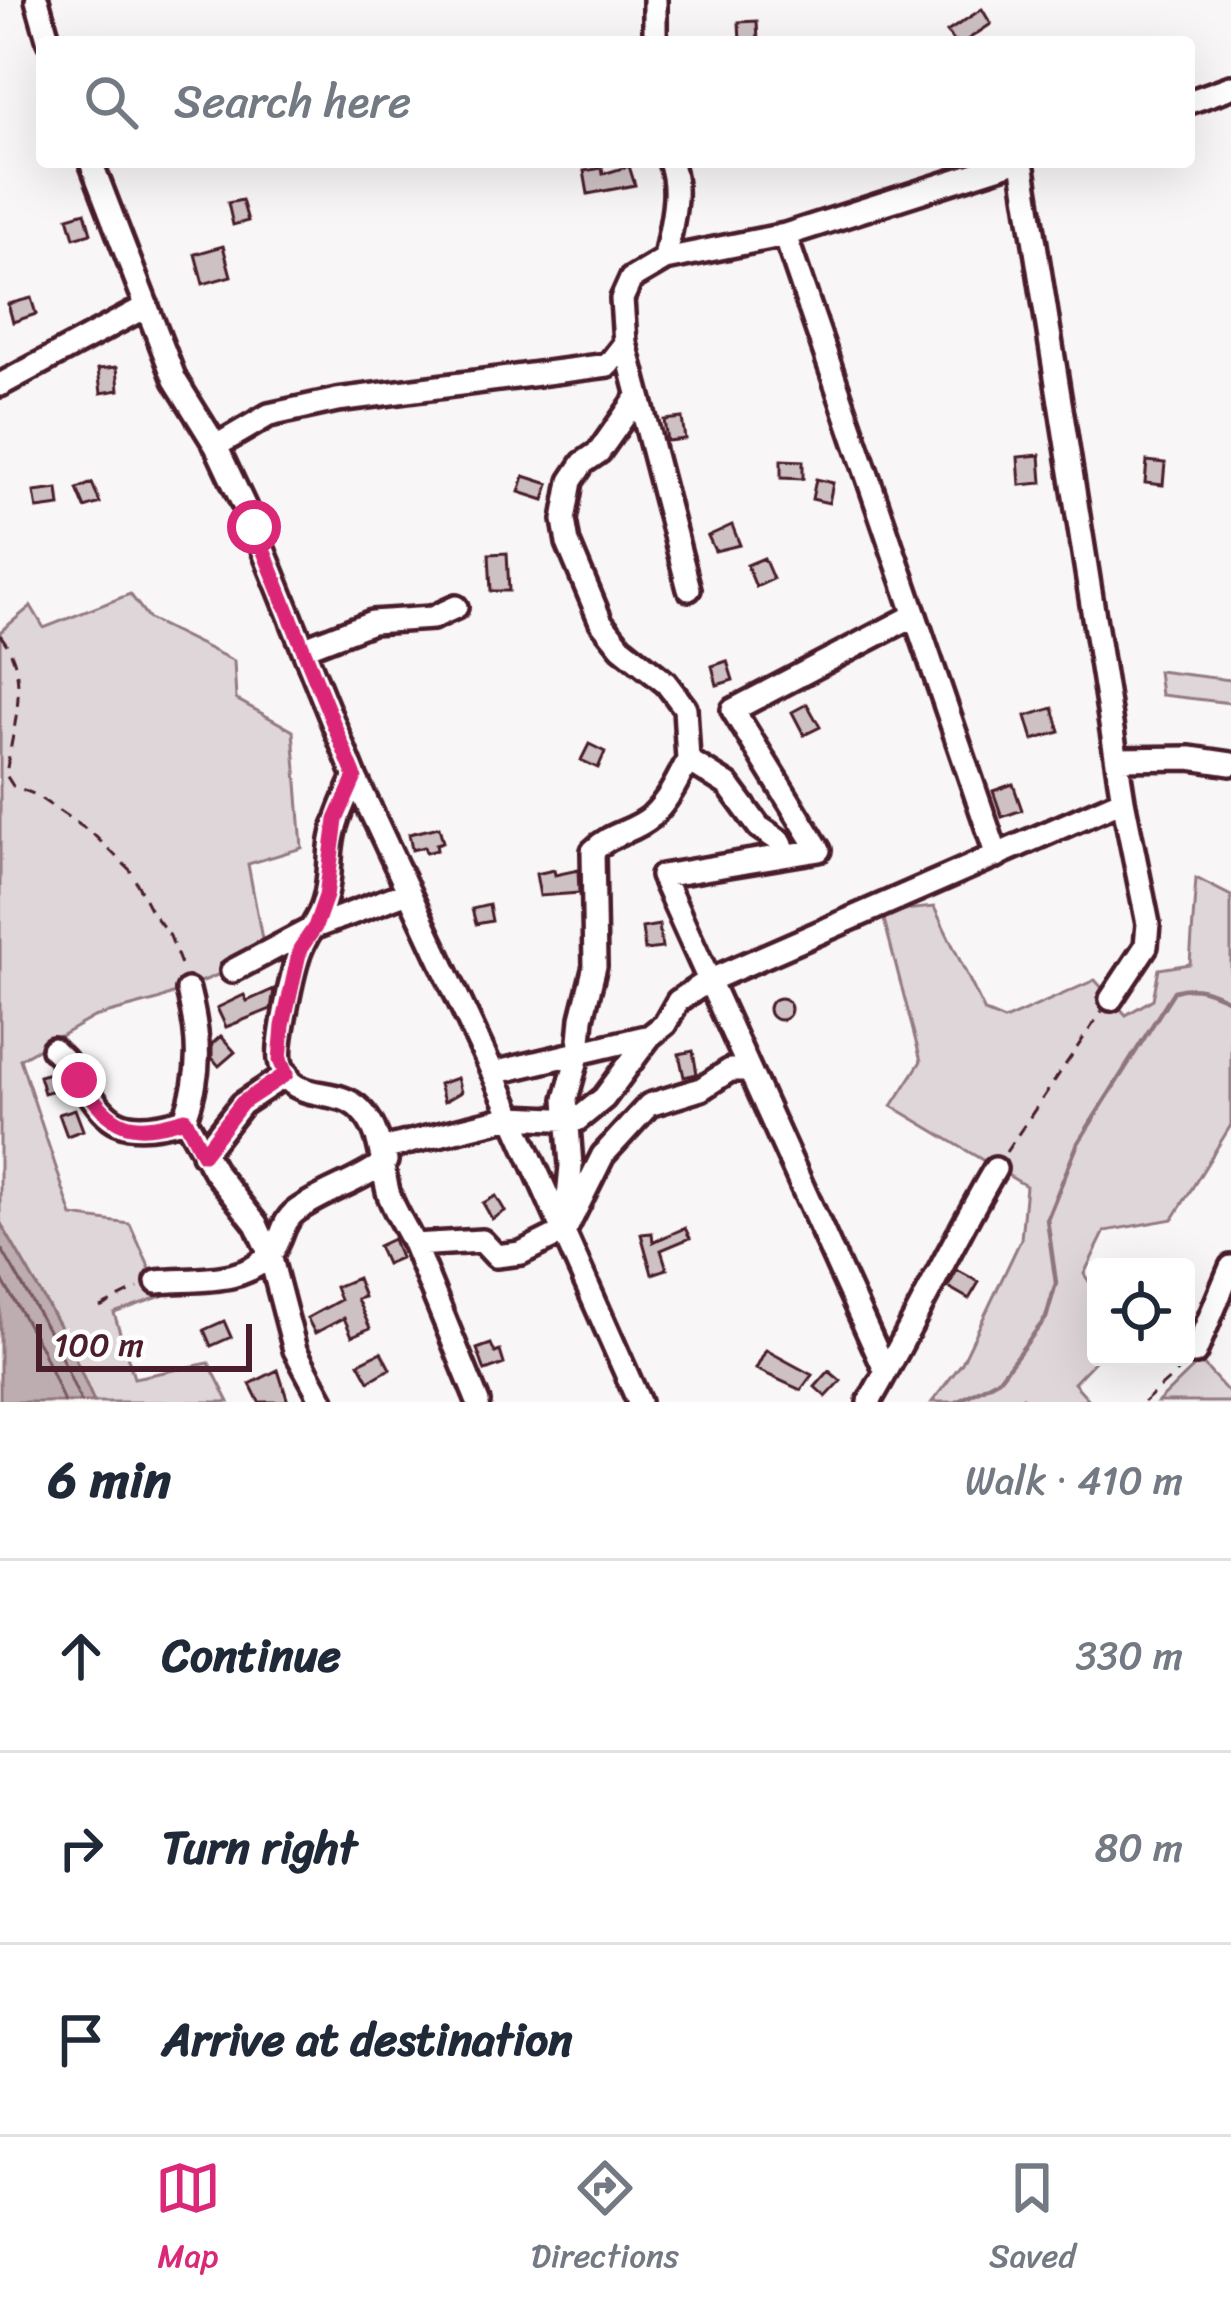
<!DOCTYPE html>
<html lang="en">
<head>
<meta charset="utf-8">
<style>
  :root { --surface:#fff; --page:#f6f6f7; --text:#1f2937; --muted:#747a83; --line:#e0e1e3; --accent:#db2777 }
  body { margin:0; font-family:Sriracha,sans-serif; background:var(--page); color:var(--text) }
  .controls { position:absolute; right:36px; bottom:36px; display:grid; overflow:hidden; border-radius:12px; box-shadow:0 12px 48px #0002 }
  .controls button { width:108px; height:108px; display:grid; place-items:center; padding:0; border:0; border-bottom:3px solid var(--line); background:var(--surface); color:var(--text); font:60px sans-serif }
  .scale { position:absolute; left:36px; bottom:30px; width:216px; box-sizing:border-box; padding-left:12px; border:6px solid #4a1f2b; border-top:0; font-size:33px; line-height:42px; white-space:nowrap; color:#4a1f2b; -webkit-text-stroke:9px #fff; paint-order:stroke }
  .stop { position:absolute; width:36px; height:36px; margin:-27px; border:9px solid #db2777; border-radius:50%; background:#fff }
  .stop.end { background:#db2777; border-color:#fff; box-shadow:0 3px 12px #0008 }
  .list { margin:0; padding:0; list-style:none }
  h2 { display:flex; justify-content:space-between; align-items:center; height:156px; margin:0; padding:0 48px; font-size:51px }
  h2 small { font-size:39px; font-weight:400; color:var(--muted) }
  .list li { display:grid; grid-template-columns:78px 1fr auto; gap:36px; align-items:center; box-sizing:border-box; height:192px; padding:0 48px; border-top:3px solid var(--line) }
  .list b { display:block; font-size:45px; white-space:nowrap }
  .list em { font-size:39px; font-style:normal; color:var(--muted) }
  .icon { flex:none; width:66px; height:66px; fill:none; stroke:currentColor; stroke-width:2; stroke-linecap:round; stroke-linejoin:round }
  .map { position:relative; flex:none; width:1231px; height:1402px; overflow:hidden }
  .search { position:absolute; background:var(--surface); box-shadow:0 12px 48px #0002; left:36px; right:36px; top:36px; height:132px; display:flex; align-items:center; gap:30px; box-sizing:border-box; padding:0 42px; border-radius:12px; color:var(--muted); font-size:45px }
  .sheet { height:732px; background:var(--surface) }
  nav { display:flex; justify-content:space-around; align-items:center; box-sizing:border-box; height:168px; border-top:3px solid var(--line); background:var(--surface); font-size:33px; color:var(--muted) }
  nav a { display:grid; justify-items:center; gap:6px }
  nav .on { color:var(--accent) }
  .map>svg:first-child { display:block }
  .green { fill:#ded6d9; stroke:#947a82; stroke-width:3 }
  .water { fill:#bdadb0; stroke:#8f747b; stroke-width:3 }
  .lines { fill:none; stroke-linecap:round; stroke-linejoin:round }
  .shore { stroke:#785860; stroke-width:3 }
  .stream { stroke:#8f747b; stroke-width:4.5 }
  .building { fill:#cdc1c4; stroke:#4a1f2b; stroke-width:3 }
  .minor-casing { stroke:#4a1f2b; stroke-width:30 }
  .path { stroke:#4a1f2b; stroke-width:3; stroke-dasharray:12 9; stroke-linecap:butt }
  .minor { stroke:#fff; stroke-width:21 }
  .route { stroke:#db2777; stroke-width:15 }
</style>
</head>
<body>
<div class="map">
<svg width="1231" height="1402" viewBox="0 0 1231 1402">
  <rect width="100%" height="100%" fill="#f8f6f7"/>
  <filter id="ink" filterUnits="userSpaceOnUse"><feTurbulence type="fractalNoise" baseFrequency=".00833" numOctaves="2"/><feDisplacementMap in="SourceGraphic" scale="24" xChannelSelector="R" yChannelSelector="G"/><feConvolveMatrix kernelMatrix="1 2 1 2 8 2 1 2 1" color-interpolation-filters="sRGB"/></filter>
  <g filter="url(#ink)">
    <path class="green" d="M130,594L149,619L234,661L236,699L293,731L302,848L248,864L265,955L158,1000L94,1017L20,1059L72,1216L130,1224L162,1296L114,1313L134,1378L209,1363L229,1402H94L65,1336L0,1222V632L31,606L44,628Z
      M1158,671L1231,680V703L1161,695Z
      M1196,878L1231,896V1125L1173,1219L1105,1231L1084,1274L1096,1292L1099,1357L1074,1383L1091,1402H1027L1023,1397L1015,1402H932L962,1363L1021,1239L1026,1186L892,1106L921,1061L882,912L934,907L985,1012L1004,1020L1095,980L1126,1015L1153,999L1159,969L1190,964Z
      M1200,1361L1231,1395V1402H1158Z"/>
    <path class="water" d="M0,1222L65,1336L94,1402H0Z"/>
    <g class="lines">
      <path class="shore" d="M0,1246L54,1341L81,1402
        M0,1276L41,1348L64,1402"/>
      <path class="stream" d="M957,1402L999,1379L1046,1318L1056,1283L1047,1219L1078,1143L1174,991C1196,984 1210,991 1231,1001"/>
    </g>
    <path class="building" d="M982,9L991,24L964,42H954L947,32Z
      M757,21L758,41L740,42L739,22Z
      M629,166L635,185L588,194L584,171L602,168L603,174Z
      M242,200L248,221L233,225L228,203Z
      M85,212L91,233L74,238L68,217Z
      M223,246L231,276L203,284L195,254Z
      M31,298L36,314L13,322L8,304Z
      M117,367L119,390L101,393L98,369Z
      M682,418L685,439L667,441L664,420Z
      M1040,455L1042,483L1020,485L1018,457Z
      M781,460L803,461V479L781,478Z
      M1147,461L1165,463L1163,485L1145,483Z
      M524,476L549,484L544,500L519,492Z
      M816,479L833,483L829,503L812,499Z
      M92,483L100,503L85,508L77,489Z
      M58,489L60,506L37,509L34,492Z
      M732,525L740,545L715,551L708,536Z
      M507,553L509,591H491L489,554Z
      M764,558L773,579L756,587L747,565Z
      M727,661L733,680L717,685L712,666Z
      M807,704L820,727L804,735L792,712Z
      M1053,708L1060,732L1033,740L1026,716Z
      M589,744L605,752L598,768L581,760Z
      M1013,784L1022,810L1002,817L993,791Z
      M439,827L443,842L436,844L437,850L426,853L424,847L412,850L409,834Z
      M554,870L555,875L578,870L579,893L540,896L536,874Z
      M489,905L492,921L476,924L472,909Z
      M659,925L662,948L645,950L642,928Z
      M274,989L271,1009L226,1027L217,1008L244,995L247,1001Z
      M769 1009a11 11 0 1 1 22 0a11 11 0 1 1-22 0Z
      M221,1036L235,1052L219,1066L212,1058V1044Z
      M693,1051L697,1074L684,1077L679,1054Z
      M54,1072L66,1087L44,1093L39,1076Z
      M457,1078L461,1092L444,1102L439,1084Z
      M75,1109L83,1130L67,1136L59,1114Z
      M496,1196L505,1211L492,1219L483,1203Z
      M685,1228L690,1238L661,1250L667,1269L652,1274L641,1234L652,1233L653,1242Z
      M393,1239L400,1258L386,1264L378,1246Z
      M957,1270L979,1282L969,1299L948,1287Z
      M357,1278L364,1297L357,1299L370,1328L352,1336L344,1318L315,1333L307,1318L340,1300L335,1287Z
      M224,1321L231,1337L211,1346L204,1330Z
      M491,1344L495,1353L500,1351L504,1364L485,1371L477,1349Z
      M766,1350L812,1375L801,1390L756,1369Z
      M381,1352L390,1369L369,1381L359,1363Z
      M278,1370L288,1402H259L250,1384Z
      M829,1371L841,1381L826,1397L815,1387Z"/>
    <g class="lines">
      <defs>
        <path id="minor" d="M37,0L49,42
          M655,0V42
          M1189,102L1231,87
          M91,162L175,380L216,446L254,527L355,777L493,1073L639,1402
          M1022,162L1123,800L1148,924L1146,946L1111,999
          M785,235L997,856
          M665,259C670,228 682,192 670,162
          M625,343L689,589
          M0,385L147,306
          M637,398L599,452L583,463L571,481L564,520L568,543L601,622L621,647L666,683L685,708L688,760L728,785L759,827L781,842L786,855
          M216,446L269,415L337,400L608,365L625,343L622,299L631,279L665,259L785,235L1013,162
          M305,648L372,622L432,618L456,607
          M1117,759L1190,758L1231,764
          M355,777C345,800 334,821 331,847C329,865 330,884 324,902C319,920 306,934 300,951C293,968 277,1044 280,1060C288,1106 335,1084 360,1109C385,1134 380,1165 389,1195C395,1212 406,1228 414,1245L482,1241L496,1256L521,1253L565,1231L603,1155L649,1105L701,1089L730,1070H748
          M232,971L315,927L408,892
          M188,990C200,1038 202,1072 185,1119L215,1172L256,1224L270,1255L295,1350L323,1402
          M53,1049C106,1097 93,1147 185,1119
          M493,1073L650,1036L665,1024L678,1001L708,981L1123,800
          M382,1149L511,1117L577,1120L604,1098L650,1036
          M203,1154L242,1104L287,1074
          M566,1219L571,1166L566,1099L579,1052L582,1018L595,966L593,851C612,832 632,833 651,817C668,801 678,780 688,760
          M414,1245L478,1402
          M157,1282C195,1278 244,1286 272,1252C283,1239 281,1223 295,1212C323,1191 358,1183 386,1161
          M1195,1353L1231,1267
          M886,1372L662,876L819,850L733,710L913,616
          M869,1402C914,1325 950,1245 995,1169"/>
      </defs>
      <use href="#minor" class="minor-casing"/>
      <path class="path" d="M0,635C33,675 12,729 6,775L13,786L34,794L93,834L130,870L151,911L170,936L183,970
        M1006,1152L1102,1011
        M100,1307L138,1288
        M1144,1402L1182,1368"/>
      <use href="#minor" class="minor"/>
    </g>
  </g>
  <g class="lines" filter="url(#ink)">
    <path class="route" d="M79,1080C113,1128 128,1136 185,1119L203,1154L242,1103L286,1074L280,1060L283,1026L300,949L315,927L326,896L336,820L355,777L254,527"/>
  </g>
</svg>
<div class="controls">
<button><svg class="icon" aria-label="locate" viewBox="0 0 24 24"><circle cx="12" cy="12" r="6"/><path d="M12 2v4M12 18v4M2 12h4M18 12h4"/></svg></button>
</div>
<div class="scale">100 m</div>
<div class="stop" style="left:254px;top:527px"></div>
<div class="stop end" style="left:79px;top:1080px"></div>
<div class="search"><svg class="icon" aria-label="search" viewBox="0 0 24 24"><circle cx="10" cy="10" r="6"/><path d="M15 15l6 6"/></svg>Search here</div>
</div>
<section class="sheet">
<h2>6 min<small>Walk · 410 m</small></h2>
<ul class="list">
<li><svg class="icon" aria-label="ahead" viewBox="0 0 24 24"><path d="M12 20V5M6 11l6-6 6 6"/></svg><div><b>Continue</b></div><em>330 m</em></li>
<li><svg class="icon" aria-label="right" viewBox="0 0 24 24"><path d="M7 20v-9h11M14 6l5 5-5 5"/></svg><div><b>Turn right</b></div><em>80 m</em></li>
<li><svg class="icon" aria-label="arrive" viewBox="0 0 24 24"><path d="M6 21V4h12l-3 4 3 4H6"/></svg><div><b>Arrive at destination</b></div></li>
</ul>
</section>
<nav>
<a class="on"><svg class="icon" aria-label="map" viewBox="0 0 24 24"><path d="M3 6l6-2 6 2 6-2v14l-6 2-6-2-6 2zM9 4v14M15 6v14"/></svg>Map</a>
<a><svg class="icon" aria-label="directions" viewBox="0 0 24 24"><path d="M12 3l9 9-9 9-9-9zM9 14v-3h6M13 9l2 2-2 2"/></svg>Directions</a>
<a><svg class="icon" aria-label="saved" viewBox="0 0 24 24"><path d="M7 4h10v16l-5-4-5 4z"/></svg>Saved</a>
</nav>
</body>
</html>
